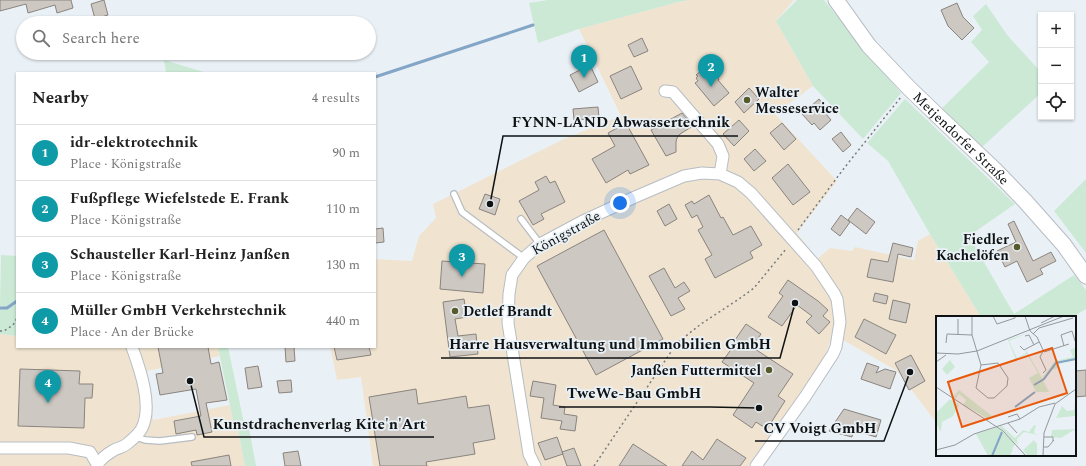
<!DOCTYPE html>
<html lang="en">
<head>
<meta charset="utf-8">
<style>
  :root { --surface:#fff; --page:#f2f2f2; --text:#222; --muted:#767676; --line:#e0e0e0; --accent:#ea580c }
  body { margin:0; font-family:Spectral,serif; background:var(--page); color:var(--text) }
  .controls { position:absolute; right:12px; top:12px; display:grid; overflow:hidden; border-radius:0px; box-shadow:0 1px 3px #0004 }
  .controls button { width:36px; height:36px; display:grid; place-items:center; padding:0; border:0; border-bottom:1px solid var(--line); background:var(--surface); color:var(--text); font:20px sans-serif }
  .you { position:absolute; left:620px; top:203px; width:14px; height:14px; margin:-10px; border:3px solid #fff; border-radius:50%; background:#1a73e8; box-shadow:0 0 0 6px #1a73e833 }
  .badge { display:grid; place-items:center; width:26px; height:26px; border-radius:50%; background:var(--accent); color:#fff; font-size:13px; font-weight:700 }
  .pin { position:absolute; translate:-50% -33px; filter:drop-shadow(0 1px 2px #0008) }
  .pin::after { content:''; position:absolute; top:21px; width:14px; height:12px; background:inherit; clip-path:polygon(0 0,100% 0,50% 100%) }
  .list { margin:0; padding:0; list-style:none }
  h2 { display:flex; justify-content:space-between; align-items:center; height:52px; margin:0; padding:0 16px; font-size:17px }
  h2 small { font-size:13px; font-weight:400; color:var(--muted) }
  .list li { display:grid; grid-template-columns:26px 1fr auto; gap:12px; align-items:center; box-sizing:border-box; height:56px; padding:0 16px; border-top:1px solid var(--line) }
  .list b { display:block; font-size:15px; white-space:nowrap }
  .list p { margin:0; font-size:13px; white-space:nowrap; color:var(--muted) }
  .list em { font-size:13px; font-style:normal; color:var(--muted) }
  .icon { flex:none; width:22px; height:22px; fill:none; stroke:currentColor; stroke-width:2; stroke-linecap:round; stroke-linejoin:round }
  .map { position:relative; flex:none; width:1086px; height:466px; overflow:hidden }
  .search { position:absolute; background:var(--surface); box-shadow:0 1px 3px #0004; left:16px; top:16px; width:360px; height:44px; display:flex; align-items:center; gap:10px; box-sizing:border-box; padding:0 14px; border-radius:22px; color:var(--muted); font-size:15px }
  .panel { position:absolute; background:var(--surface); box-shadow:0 1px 3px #0004; left:16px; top:72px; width:360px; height:276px; border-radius:0px }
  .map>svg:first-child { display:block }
  .industrial { fill:#f0e4d0 }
  .green { fill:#cce9d6 }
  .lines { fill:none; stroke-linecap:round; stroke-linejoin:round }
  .stream { stroke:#83a5c6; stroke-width:3 }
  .building { fill:#cec8c2; stroke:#8a847f }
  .lane-casing { stroke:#b7bdc3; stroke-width:8 }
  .street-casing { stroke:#b7bdc3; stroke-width:13 }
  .secondary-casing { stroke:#b7bdc3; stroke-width:17 }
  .path { stroke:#767b7e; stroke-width:1.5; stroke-dasharray:2 3; stroke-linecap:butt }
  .lane { stroke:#fff; stroke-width:5.5 }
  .street { stroke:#fff; stroke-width:11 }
  .secondary { stroke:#fff; stroke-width:15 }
  .poi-dot { fill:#565b29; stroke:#eaf1f6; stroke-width:1.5 }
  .labels { text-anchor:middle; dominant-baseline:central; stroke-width:3.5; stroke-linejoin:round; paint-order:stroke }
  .poi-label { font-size:14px; font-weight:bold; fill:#0f1213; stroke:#eaf1f6; text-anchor:start }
  .street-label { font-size:14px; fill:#0f1213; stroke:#eaf1f6 }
  .inset-river { fill:none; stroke:#83a5c6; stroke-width:2 }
  .inset-road { fill:none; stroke:#92989b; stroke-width:1 }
  .view { fill:#e8590c; fill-opacity:0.15; stroke:#e8590c; stroke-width:2 }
  .inset-edge { fill:none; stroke:#0f1213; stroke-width:2 }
  .leader { fill:none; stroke:#0f1213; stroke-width:1.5 }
  .callout-dot { fill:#0f1213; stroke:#eaf1f6; stroke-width:1.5 }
  .callout-label { font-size:15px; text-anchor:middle; font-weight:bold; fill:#0f1213; stroke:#eaf1f6; stroke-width:3.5; stroke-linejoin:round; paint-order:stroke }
</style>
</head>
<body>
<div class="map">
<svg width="1086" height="466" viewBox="0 0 1086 466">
  <rect width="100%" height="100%" fill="#eaf1f6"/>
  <path class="industrial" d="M686,0H794L776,21L813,86L775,114L837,181L797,233L817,259L830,248L852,251L855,247L914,260L918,241L930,234L981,317H937V418L935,421L897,371L845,341L831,340L821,364L748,466H373L361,377L337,380L330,347H375V259L412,261L419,236L436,218L433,204L564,139L621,116L579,29L678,2L686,1Z
    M17,332V347H218L220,356L147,371L152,397L153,420L230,405L234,425L237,424L245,466H0V334L16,336Z"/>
  <path class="green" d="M548,0H686V1L678,2L579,29L538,43L529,3Z
    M797,0H824L865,51L901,93L863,139L813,86L776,21Z
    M986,4L1008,36L1041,72V93L980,149L940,110L989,62L971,42L982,30L973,16Z
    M164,60L207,73H166Z
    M905,99L1015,204L969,236L1014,314L1074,275L1086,290V309L1073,317H981L930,234L888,161L867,143Z
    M1086,179V253L1054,211Z
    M1,255L17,256V300L6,307L0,306Z
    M17,303V332L16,336L0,334V309H7Z
    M218,347H228L244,423H248L256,466H245L237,424L234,425Z"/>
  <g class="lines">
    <path class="stream" d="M375,77L533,25
      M0,308H7L17,301"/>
  </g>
  <path class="building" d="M0,0H71L73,8L57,13L55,5L28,13L26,4L0,11Z
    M104,0L108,15L95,19L91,4Z
    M957,3L963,17L974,28L962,40L948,26L941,10Z
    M642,38L648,51L634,57L628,45Z
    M590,65L598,82L579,92L570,75Z
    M631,66L642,89L621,99L610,76Z
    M707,66L710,70L712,68L720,76L718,78L719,80H718L729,93L714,106L695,83L698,81L696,78L698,76L696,75Z
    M749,88L759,99L744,113L735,102Z
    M819,99L829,111L826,114L831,120L820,130L814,123L812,125L802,114Z
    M598,107L599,118L574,120L573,109Z
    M682,113L693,126L680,134L677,138L676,142V152L666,156L651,130Z
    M739,120L749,131L734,146L723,134Z
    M626,123L649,165L630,174L628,170L606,183L592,159L615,146L608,133Z
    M782,123L796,139L784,150L770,133Z
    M841,132L851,145L843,152L832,139Z
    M755,149L766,161L754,171L744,159Z
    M788,164L810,192L793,205L772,178Z
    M546,176L550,183L555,181L565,202L541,214L544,219L533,225L519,201L539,190L535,182Z
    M485,194L500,199L495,215L479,209Z
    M709,195L721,218L723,217L733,235L751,226L762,245L750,252L753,258L715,278L705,259L712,255L698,230L703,227L697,215L692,218L685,205L692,201L694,204Z
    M669,204L677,219L665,226L657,211Z
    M857,208L875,222L866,234L848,220Z
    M841,215L850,222L840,236L831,229Z
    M1014,221L1033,261L1051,252L1056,261L1040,269L1043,274L1027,282L1017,261L1005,267L997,251L1016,242L1008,224Z
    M383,228L384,242L375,243V229Z
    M604,230L663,339L596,375L537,266Z
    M893,243L913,248L911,257L898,254L893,282L867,277L871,259L888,262Z
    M442,261L485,264L483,293L440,289Z
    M664,268L675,288L684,282L690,291L678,298L685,309L671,316L649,276Z
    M788,280L818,301L828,310L823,316L830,322L819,334L806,322L812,316L797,305L782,326L768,317L783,296L779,293Z
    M875,293L888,296L886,304L873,301Z
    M464,299L467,317L455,319L458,336L476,334L478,354L450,357L443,302Z
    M893,300L910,304L906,323L889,319Z
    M864,319L896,335L886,354L855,337Z
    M746,324L761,334L752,347L793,374L778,396L785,401L767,429L756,422L752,428L733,415L754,383L722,362L735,344L733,343Z
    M158,347H208L211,364L219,362L227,400L206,403L212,432L197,435L196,430L176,434L174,421L201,416L196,389L160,395L156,374L163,373Z
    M285,347H294L295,361L286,362Z
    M334,347H369L371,355L337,360Z
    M911,355L925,381L909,390L895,363Z
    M867,363L879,367L876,373L885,369L896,372L890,389L861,379Z
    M258,366L262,387L248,389L245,368Z
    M20,369L80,371L79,384H93L92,398H85L84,428L18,426Z
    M1086,370V396L1075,397V371Z
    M291,380L292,392L279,393L277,381Z
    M533,381L556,385L553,405L565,407L564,414L577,416L575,431L560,429L562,421L541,418L544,398L530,396Z
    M416,389L418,404L466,396L468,408L489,405L495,439L473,443L475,454L426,462L427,466H380L369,397Z
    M844,409L881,420L876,437L853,430L852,437L829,431Z
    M557,437L563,454L545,460L538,443Z
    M717,439L746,458L740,466H682L692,451L703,460Z
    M633,444L667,466H619Z
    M574,448L581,466H567L562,452Z
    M298,451L301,466H285L283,453Z
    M229,455L231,466H192L191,462Z"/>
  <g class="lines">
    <defs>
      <path id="lane" d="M454,194L462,212L524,258
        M521,219L540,244
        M136,437L145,440L160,441L192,437"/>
      <path id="street" d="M665,91L673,92L718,144L723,156L720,174
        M0,448H69L90,452L97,464L98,466
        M97,464C102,458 107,454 114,450C118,448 124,447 128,443C133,439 139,434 142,428C153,406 140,369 132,347
        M535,466L529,454L508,323L509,294L512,275L524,258L540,244L581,222L635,197L684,176L702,173L720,174L738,182L751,193L816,266L834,293L837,299L840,322L836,347L833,354L805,397L756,466"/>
      <g id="secondary">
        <path id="s1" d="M836,0L869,46L909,88L937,115L996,171L1025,201L1064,245L1086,276"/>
      </g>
    </defs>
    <use href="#lane" class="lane-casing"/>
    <use href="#street" class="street-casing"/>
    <use href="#secondary" class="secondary-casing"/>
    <path class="path" d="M798,230L845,167L901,97
      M0,331H4L13,325L17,318
      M594,466L677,343L701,324L739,299L754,288L786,249"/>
    <use href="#lane" class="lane"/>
    <use href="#street" class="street"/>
    <use href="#secondary" class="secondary"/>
  </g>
  <g class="poi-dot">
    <circle cx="747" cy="100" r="4"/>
    <circle cx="1017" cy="247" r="4"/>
    <circle cx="455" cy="311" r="4"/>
    <circle cx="769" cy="370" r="4"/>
  </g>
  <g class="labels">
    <g class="poi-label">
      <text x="755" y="92">Walter<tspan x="755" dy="16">Messeservice</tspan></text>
      <text x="1009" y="239" text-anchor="end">Fiedler<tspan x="1009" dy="16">Kachelöfen</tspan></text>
      <text x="463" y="311">Detlef Brandt</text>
      <text x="761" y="370" text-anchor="end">Janßen Futtermittel</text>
    </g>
    <g class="street-label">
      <text stroke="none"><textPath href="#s1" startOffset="187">Metjendorfer Straße</textPath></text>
      <text transform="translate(566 233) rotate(-29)">Königstraße</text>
    </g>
  </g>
  <g transform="translate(936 316)">
    <rect width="140" height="140" fill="#eaf1f6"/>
    <path d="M94,16L73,25L81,42L90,37V34L106,62L119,45L137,41L134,34L140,31V43L122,47L123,52L115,54L107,64L113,76H100L93,62L102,57L91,38L80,44L72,24ZM14,44L19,51L11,59L6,53ZM23,74L43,90L41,96L27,89L30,84L23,78L19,84L16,82ZM140,81L139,100L120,102L126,90L131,95L138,94ZM14,83L23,89L17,100L6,106L5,116L0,107V97ZM43,90L55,99L53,104L41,96ZM65,109L79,122L87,114L93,116L98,109H100L98,117L102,119L88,116L81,123L82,129L63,111ZM61,111L79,127L74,140H52L40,118ZM140,113V116L138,114L125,122L115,121L116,114ZM98,124L101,128V140H92L87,134Z" fill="#cce9d6"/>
    <path class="inset-river" d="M98,69L108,63L120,47L140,43M79,91L99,76M56,140L66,116"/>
    <path class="inset-road" d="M36,0V19M57,0L61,8L79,2V0M89,0L94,15L101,21L108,36L133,28M22,3V19M105,7L119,0M97,18L103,12L137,2M89,20L93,19L98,29M10,27L11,18L36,19L45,49L40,72L52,82H58L71,70L72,62L62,47L45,49M84,30L88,34L103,26M128,30L125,19L136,15L139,25M107,35L104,41L110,54L107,57M0,37L22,38L41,35L128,0M0,46L10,39M0,71L67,115L90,140M72,101L81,98L84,103M72,107L81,117M108,121H117V125M108,131H112L118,124M0,134L19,129L38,118L84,103L103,91L119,87M107,140L108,117L119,88L140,73"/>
    <path class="view" d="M116,32L131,77L26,111L12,66Z"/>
    <rect width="140" height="140" class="inset-edge"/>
  </g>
  <path class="leader" d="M490 204L503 136H738M795 303L780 358H441M759 408L710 407H559M190 381L204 437H434M910 372L884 441H755"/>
  <g class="callout-dot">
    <circle cx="490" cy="204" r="4"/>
    <circle cx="795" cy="303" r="4"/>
    <circle cx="759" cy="408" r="4"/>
    <circle cx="190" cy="381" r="4"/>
    <circle cx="910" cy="372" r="4"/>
  </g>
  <g class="callout-label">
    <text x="621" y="127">FYNN-LAND Abwassertechnik</text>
    <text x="610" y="349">Harre Hausverwaltung und Immobilien GmbH</text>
    <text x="634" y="398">TweWe-Bau GmbH</text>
    <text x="319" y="429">Kunstdrachenverlag Kite'n'Art</text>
    <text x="820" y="433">CV Voigt GmbH</text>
  </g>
</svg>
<div class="controls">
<button>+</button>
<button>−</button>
<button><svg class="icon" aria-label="locate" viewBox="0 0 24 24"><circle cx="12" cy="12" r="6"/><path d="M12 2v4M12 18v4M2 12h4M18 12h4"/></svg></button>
</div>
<div class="you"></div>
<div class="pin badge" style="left:584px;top:78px;background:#0f9aa8">1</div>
<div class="pin badge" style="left:711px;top:87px;background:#0f9aa8">2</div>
<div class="pin badge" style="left:462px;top:277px;background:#0f9aa8">3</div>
<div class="pin badge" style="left:48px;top:403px;background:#0f9aa8">4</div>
<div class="search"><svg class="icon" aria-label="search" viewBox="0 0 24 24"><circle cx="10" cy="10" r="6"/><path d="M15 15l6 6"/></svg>Search here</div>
<section class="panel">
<h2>Nearby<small>4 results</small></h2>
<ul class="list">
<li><span class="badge" style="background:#0f9aa8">1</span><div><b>idr-elektrotechnik</b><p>Place · Königstraße</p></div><em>90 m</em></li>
<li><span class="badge" style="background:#0f9aa8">2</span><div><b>Fußpflege Wiefelstede E. Frank</b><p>Place · Königstraße</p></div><em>110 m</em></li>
<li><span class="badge" style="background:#0f9aa8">3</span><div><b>Schausteller Karl-Heinz Janßen</b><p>Place · Königstraße</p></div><em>130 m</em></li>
<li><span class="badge" style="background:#0f9aa8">4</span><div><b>Müller GmbH Verkehrstechnik</b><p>Place · An der Brücke</p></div><em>440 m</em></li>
</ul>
</section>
</div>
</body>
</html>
